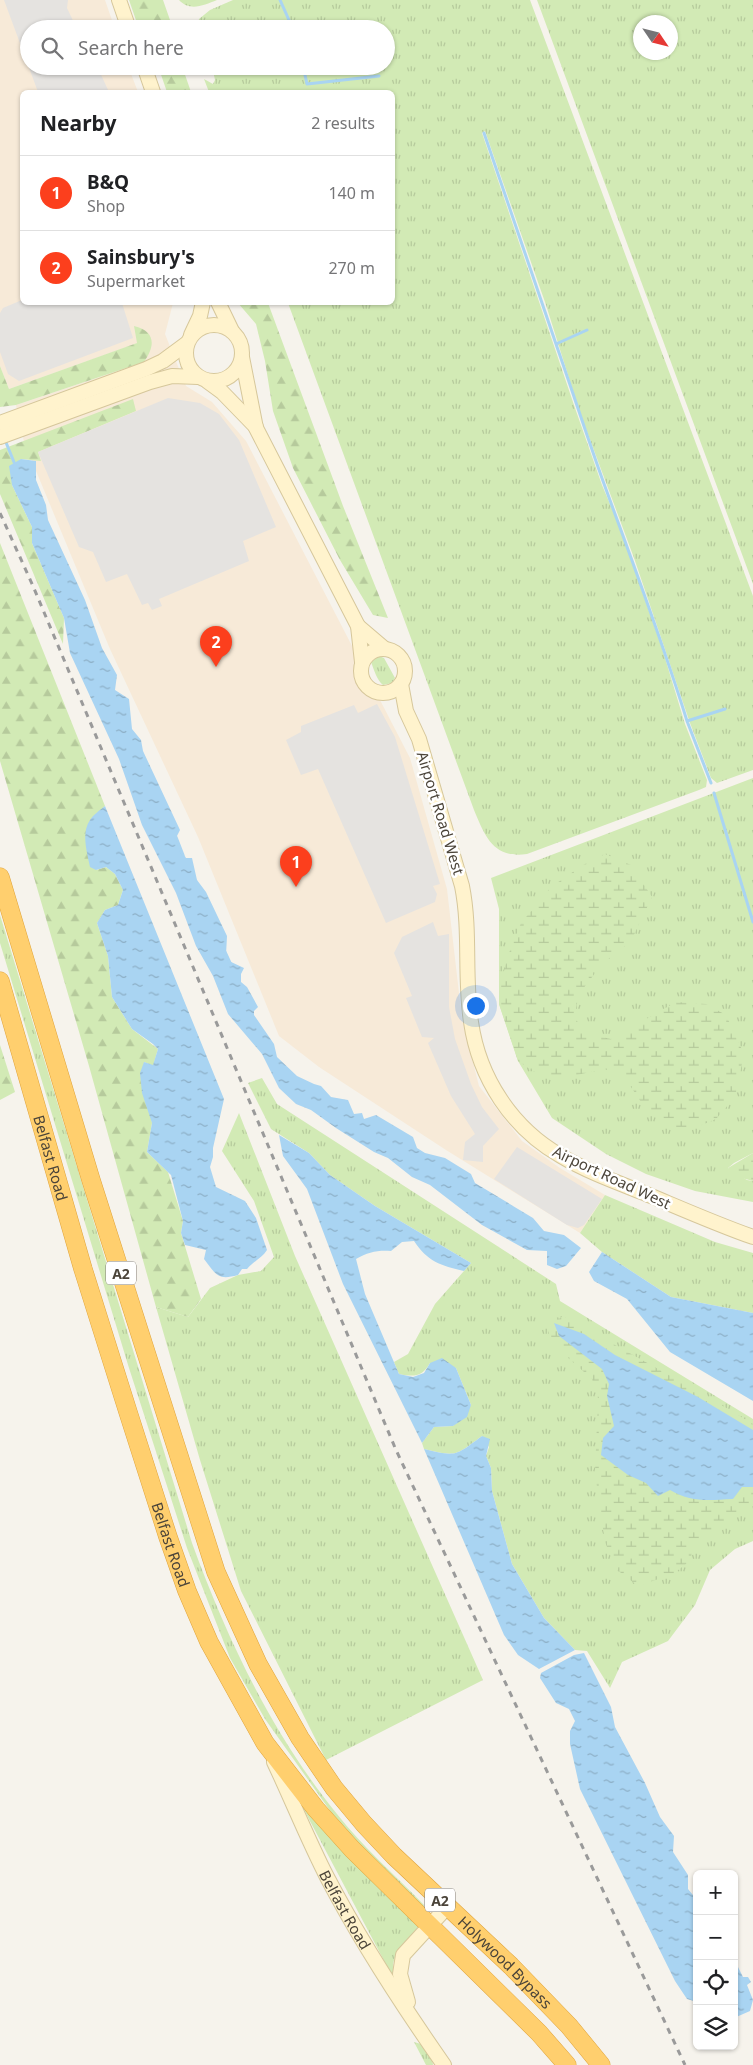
<!DOCTYPE html>
<html lang="en">
<head>
<meta charset="utf-8">
<style>
  :root { --surface:#fff; --page:#f2f2f2; --text:#202124; --muted:#757577; --line:#e0e0e0; --accent:#fc3f1d }
  body { margin:0; font-family:"Noto Sans",sans-serif; background:var(--page); color:var(--text) }
  .controls { position:absolute; right:15px; bottom:15px; display:grid; overflow:hidden; border-radius:8px; box-shadow:0 1px 4px #0004 }
  .controls button { width:45px; height:45px; display:grid; place-items:center; padding:0; border:0; border-bottom:1px solid var(--line); background:var(--surface); color:var(--text); font:25px sans-serif }
  .compass { position:absolute; left:633px; top:15px; width:45px; height:45px; border-radius:50%; background:var(--surface); box-shadow:0 1px 4px #0004; rotate:125deg }
  .you { position:absolute; left:475px; top:1005px; width:18px; height:18px; margin:-12px; border:4px solid #fff; border-radius:50%; background:#1a73e8; box-shadow:0 0 0 8px #1a73e833 }
  .badge { display:grid; place-items:center; width:32px; height:32px; border-radius:50%; background:var(--accent); color:#fff; font-size:16px; font-weight:700 }
  .pin { position:absolute; translate:-50% -41px; filter:drop-shadow(0 1px 2px #0008) }
  .pin::after { content:''; position:absolute; top:26px; width:18px; height:15px; background:inherit; clip-path:polygon(0 0,100% 0,50% 100%) }
  .list { margin:0; padding:0; list-style:none }
  h2 { display:flex; justify-content:space-between; align-items:center; height:65px; margin:0; padding:0 20px; font-size:21px }
  h2 small { font-size:16px; font-weight:400; color:var(--muted) }
  .list li { display:grid; grid-template-columns:32px 1fr auto; gap:15px; align-items:center; box-sizing:border-box; height:75px; padding:0 20px; border-top:1px solid var(--line) }
  .list b { display:block; font-size:19px; white-space:nowrap }
  .list p { margin:0; font-size:16px; white-space:nowrap; color:var(--muted) }
  .list em { font-size:16px; font-style:normal; color:var(--muted) }
  .icon { flex:none; width:28px; height:28px; fill:none; stroke:currentColor; stroke-width:2; stroke-linecap:round; stroke-linejoin:round }
  .map { position:relative; flex:none; width:753px; height:2065px; overflow:hidden }
  .search { position:absolute; background:var(--surface); box-shadow:0 1px 4px #0004; left:20px; top:20px; width:375px; height:55px; display:flex; align-items:center; gap:12px; box-sizing:border-box; padding:0 18px; border-radius:28px; color:var(--muted); font-size:19px }
  .panel { position:absolute; background:var(--surface); box-shadow:0 1px 4px #0004; left:20px; top:90px; width:375px; height:215px; border-radius:8px }
  .map>svg:first-child { display:block }
  .commercial { fill:#f7ead8 }
  .grass { fill:url(#grass-tufts); fill-rule:evenodd }
  .forest { fill:url(#forest-firs) }
  .wetland { fill:url(#wetland-marsh) }
  .parking { fill:#e5e3e0 }
  .water { fill:url(#water-ripples) }
  .lines { fill:none; stroke-linecap:round; stroke-linejoin:round }
  .stream { stroke:#a9d4f2; stroke-width:3 }
  .secondary-casing { stroke:#d6c79b; stroke-width:16 }
  .highway-casing { stroke:#e0a43c; stroke-width:19 }
  .secondary { stroke:#fff3cd; stroke-width:14 }
  .highway { stroke:#ffcf6e; stroke-width:18 }
  .rail { stroke:#9a9a9a; stroke-width:3; stroke-dasharray:6 6; stroke-linecap:butt }
  .labels { text-anchor:middle; dominant-baseline:central; stroke-width:5; stroke-linejoin:round; paint-order:stroke }
  .shield { fill:#fff; stroke:#817c74; stroke-width:1 }
  .shield-label { font-size:14px; font-weight:bold; fill:#4b4439 }
  .street-label { font-size:15px; fill:#4b4439; stroke:#fff }
</style>
</head>
<body>
<div class="map">
<svg width="753" height="2065" viewBox="0 0 753 2065">
  <defs>
    <pattern id="grass-tufts" width="24" height="20" patternUnits="userSpaceOnUse" patternTransform="scale(1.25)"><rect width="24" height="20" fill="#d2eab5"/><path d="M3 7l-1-3M5 7V3M7 7l1-3M15 17l-1-3M17 17v-4M19 17l1-3" fill="none" stroke="#b6ca9c"/></pattern>
    <pattern id="forest-firs" width="22" height="20" patternUnits="userSpaceOnUse" patternTransform="scale(1.25)"><rect width="22" height="20" fill="#d2eab5"/><path d="M5 1l3.5 6h-7zM16 11l3.5 6h-7z" fill="#b6ca9c"/></pattern>
    <pattern id="wetland-marsh" width="20" height="14" patternUnits="userSpaceOnUse" patternTransform="scale(1.25)"><rect width="20" height="14" fill="#d2eab5"/><path d="M1 5h8M5 5V1M11 12h8M15 12V8" fill="none" stroke="#b6ca9c"/></pattern>
    <pattern id="water-ripples" width="26" height="14" patternUnits="userSpaceOnUse" patternTransform="scale(1.25)"><rect width="26" height="14" fill="#a9d4f2"/><path d="M2 4q2-2 4 0t4 0M15 11q2-2 4 0t4 0" fill="none" stroke="#8caec5"/></pattern>
  </defs>
  <rect width="100%" height="100%" fill="#f6f3ec"/>
  <path class="commercial" d="M0,0H105L115,29H29V66H128L138,92H22V302L173,303L165,334L186,386L212,402L246,441L410,758L447,889L462,1019L479,1086L522,1141L560,1168L605,1195L580,1233L446,1150L319,1067L279,1036L198,837L110,649L24,442L16,405L144,362L134,327L138,343L9,389L0,366Z"/>
  <path class="grass" d="M179,0H217C204,5 190,12 179,0Z
    M233,0H530L753,596V770L717,783L711,778L690,723L634,558L579,410L546,305L485,131L482,133L575,408L602,485L618,523L662,648L685,724L707,780L706,787L699,790L527,854C493,859 485,836 474,810L288,303L392,302V92H209L204,79L213,84L215,80L212,66H386V29H198L199,19L210,10Z
    M537,0H753V584ZM640,22H670V52H640Z
    M379,656L384,658L395,678L392,683L383,685C377,680 374,670 371,662Z
    M753,778V1153L734,1163L728,1168L747,1180L753,1181V1202L695,1191L646,1174L606,1154L552,1118L518,1061L499,1004V909L491,878Z
    M0,915L192,1543C227,1639 272,1734 337,1814C363,1847 395,1875 424,1905L423,1907L358,1843L331,1812L265,1719L230,1658L187,1548L129,1368L0,943Z
    M262,1078L277,1104L556,1284L560,1301L753,1419V1541L735,1549L710,1570L695,1605L668,1641L622,1662L610,1688L587,1651L575,1650L544,1618L512,1564L492,1491L491,1468L486,1456L489,1447L482,1436C455,1456 457,1457 424,1449L422,1443L434,1427L453,1426L471,1405L456,1368L430,1363C422,1377 414,1377 399,1374L394,1362L408,1354L435,1304L471,1263L375,1206L330,1175L309,1153L271,1129L248,1083Z
    M239,1113L295,1256L483,1680L326,1760L241,1591L200,1460L156,1307L188,1317L210,1288L238,1275L261,1271L274,1257L254,1201L222,1151Z
    M605,1195L715,1242L753,1253V1313L671,1297L602,1252L580,1233Z
    M302,1806L418,1927C404,1954 384,1950 398,1987Z
    M414,2042L421,2044L432,2058L433,2065H426Z"/>
  <path class="forest" d="M129,0H163L170,20L146,29H139Z
    M158,66H182L191,92H167Z
    M238,303H268L343,506L388,618L373,615L340,560L293,468L273,411L265,361L256,324Z
    M134,326C155,331 156,345 144,362L16,405L0,407V366L9,389L137,343Z
    M133,399L136,411L38,452L41,461L21,459L12,485L32,527V543L64,618L63,644L0,494V450Z
    M0,543L105,806L90,820L96,870L106,867L115,874L123,890L118,905L105,910L97,923L108,956L112,997L132,1029L158,1049L153,1066L144,1062L152,1123L147,1152L168,1172L183,1221L181,1233L201,1299L188,1317L156,1307L89,1066L0,761Z
    M0,1045L15,1092L0,1100Z"/>
  <path class="wetland" d="M605,854L631,865L652,897L631,941L602,964L579,994L574,1018L589,1034L611,1039L676,1002L706,1004L726,1015L744,1054L735,1097L716,1119L697,1127H676L661,1121L645,1108L623,1075L604,1069L563,1078L533,1071L518,1061L499,1004V994L507,958L521,923L551,887L583,865Z
    M753,1153V1181L734,1176L728,1168Z
    M563,1316L703,1394L753,1424V1506L694,1543L690,1561L673,1574L638,1586L616,1569L605,1542L595,1473L598,1398L592,1379L549,1341V1326Z"/>
  <path class="parking" d="M4,0H68L67,8L77,29H29V66H97L109,92H38Z
    M22,300V302L122,303L133,338L19,381L8,374L0,352V313L3,308Z
    M168,398L200,403L219,414L239,440L276,527L243,541L249,561L159,599L162,606L152,610L148,603L142,605L127,574L106,582L93,552L79,547L38,452Z
    M377,704L395,737L440,884L433,886L437,894L435,902L386,923L318,769L301,775L286,740L301,732V726L354,705L358,713Z
    M433,922L438,936L449,934V1007L455,1039L471,1084L482,1107L499,1129L483,1146V1162L463,1160L465,1142L475,1134L451,1096L428,1043L434,1038L422,1037L406,998L412,996L394,953L402,937Z
    M517,1147L602,1199L584,1225L578,1228L567,1225L494,1179Z"/>
  <path class="water" d="M21,459L36,461V480L46,505L48,520L85,600L102,648L117,675L115,690L129,699L132,729L141,740L143,751L180,830L176,838L180,848L186,858H192L197,880L206,892L227,936L226,955L229,961L244,968L241,974V982L247,987L258,1007L254,1011V1015L274,1044L277,1057L297,1076L314,1084L321,1086L331,1097L348,1100L354,1114L362,1113L364,1119L376,1115L413,1137L417,1148L425,1153L445,1158L471,1174L475,1183L533,1218L544,1231L564,1235L581,1248L566,1266L557,1269L547,1265V1251L527,1250L482,1225L430,1185L412,1177L388,1158L374,1152L336,1128L311,1110L296,1104L279,1088L262,1054L228,1014L213,976L196,946L176,893L142,825L119,759L70,653L64,618L32,543V527L12,485L9,466Z
    M105,806L224,1099L213,1148V1157L210,1167L216,1187L245,1201L256,1218L267,1250C262,1258 254,1261 247,1269H242L238,1275C217,1281 216,1274 204,1259L206,1250L185,1245L181,1233L183,1221L171,1175L147,1152L152,1123L142,1093L140,1073L144,1062L153,1065L158,1049L153,1044L132,1029L112,997L108,956L97,923L105,910L118,905L123,890L115,874L106,867L96,870L90,867C87,852 81,833 90,820C93,815 100,810 105,806Z
    M279,1135L309,1153L330,1175L375,1206L471,1263L464,1271C441,1266 427,1261 414,1241L402,1242L391,1251C378,1250 368,1252 356,1259L365,1294L399,1374L413,1377L424,1373L430,1363L442,1358L456,1368L471,1405L467,1417L453,1426L434,1427L422,1443L343,1284L307,1189L283,1156Z
    M602,1252L671,1297L753,1313V1401L670,1352L627,1299L594,1281L589,1272Z
    M554,1323L584,1334L615,1355L698,1397L753,1430V1487H742L733,1499C708,1500 692,1503 670,1490L658,1496L646,1483L628,1475L601,1455L603,1438L614,1426L607,1396L609,1384L602,1369L559,1336Z
    M482,1436L490,1439L486,1456L491,1468L492,1491L512,1564L544,1618L575,1650L539,1669L518,1655L504,1635L424,1449C457,1457 455,1456 482,1436Z
    M584,1653L611,1707L615,1727L645,1783L660,1817L674,1836L673,1852L688,1875V1889L697,1900V2002L687,1999L675,1981L580,1789L570,1744V1731L575,1721L569,1709L556,1703L540,1678L541,1673L574,1655Z
    M734,1959L743,1977H748L751,1982L747,1985L753,2000L750,2011L734,2018Z"/>
  <g class="lines">
    <path class="stream" d="M280,0L293,29
      M303,66L307,84L379,76
      M484,133L556,344L587,330
      M556,344C572,390 587,436 603,481C632,561 662,640 687,721L725,709
      M5,440L16,467
      M687,721L711,783
      M714,793L753,922
      M176,837L183,855
      M225,952L231,965"/>
    <defs>
      <g id="secondary">
        <path d="M119,0L129,29"/>
        <path d="M144,66L153,92"/>
        <path d="M218,302L232,331"/>
        <circle cx="214" cy="353" r="28"/>
        <path d="M191,335L200,316L203,302"/>
        <path d="M242,357L256,428L358,626L362,662"/>
        <path d="M207,381L222,392L256,427"/>
        <path d="M0,423L146,369L163,361L186,344"/>
        <path d="M0,437L150,382L172,376L198,377"/>
        <path d="M358,626L385,649"/>
        <circle cx="383" cy="671" r="22"/>
        <path d="M401,684L406,711L419,739L462,886C471,931 464,977 471,1022C479,1078 512,1128 561,1156C586,1171 616,1182 644,1193C680,1208 716,1224 753,1237"/>
        <path id="s1" d="M274,1762C292,1800 308,1840 327,1877C361,1942 402,2005 444,2065"/>
        <path d="M408,2002L400,1974L403,1955L447,1907"/>
      </g>
      <g id="highway">
        <path id="s2" d="M0,877L91,1180L216,1572L258,1664L300,1738L334,1788L364,1824L394,1856L511,1966L569,2026L601,2065"/>
        <path id="s3" d="M0,981L83,1269L128,1412L168,1537L187,1591L209,1642L265,1743L316,1809L352,1849L539,2033L567,2065"/>
      </g>
    </defs>
    <use href="#secondary" class="secondary-casing"/>
    <use href="#highway" class="highway-casing"/>
    <use href="#secondary" class="secondary"/>
    <use href="#highway" class="highway"/>
    <path class="rail" d="M0,513L33,586L396,1450L685,2065"/>
  </g>
  <g class="labels">
    <g class="shield">
      <rect x="106" y="1261.5" width="30" height="23" rx="4"/>
      <rect x="425" y="1888.5" width="30" height="23" rx="4"/>
    </g>
    <g class="shield-label">
      <text x="121" y="1273">A2</text>
      <text x="440" y="1900">A2</text>
    </g>
    <g class="street-label">
      <text transform="translate(441 813) rotate(73)">Airport Road West</text>
      <text stroke="none"><textPath href="#s3" startOffset="184">Belfast Road</textPath></text>
      <text transform="translate(612 1177) rotate(25)">Airport Road West</text>
      <text stroke="none"><textPath href="#s3" startOffset="589">Belfast Road</textPath></text>
      <text stroke="none"><textPath href="#s1" startOffset="164">Belfast Road</textPath></text>
      <text stroke="none"><textPath href="#s2" startOffset="1219">Holywood Bypass</textPath></text>
    </g>
  </g>
</svg>
<div class="controls">
<button>+</button>
<button>−</button>
<button><svg class="icon" aria-label="locate" viewBox="0 0 24 24"><circle cx="12" cy="12" r="6"/><path d="M12 2v4M12 18v4M2 12h4M18 12h4"/></svg></button>
<button><svg class="icon" aria-label="layers" viewBox="0 0 24 24"><path d="M12 4l9 5-9 5-9-5zM3 14l9 5 9-5"/></svg></button>
</div>
<svg class="compass" viewBox="-18 -18 36 36"><path d="M0-13l5 13h-10z" fill="#e53935"/><path d="M0 13l5-13h-10z" fill="#757577"/></svg>
<div class="you"></div>
<div class="pin badge" style="left:296px;top:887px">1</div>
<div class="pin badge" style="left:216px;top:667px">2</div>
<div class="search"><svg class="icon" aria-label="search" viewBox="0 0 24 24"><circle cx="10" cy="10" r="6"/><path d="M15 15l6 6"/></svg>Search here</div>
<section class="panel">
<h2>Nearby<small>2 results</small></h2>
<ul class="list">
<li><span class="badge">1</span><div><b>B&amp;Q</b><p>Shop</p></div><em>140 m</em></li>
<li><span class="badge">2</span><div><b>Sainsbury's</b><p>Supermarket</p></div><em>270 m</em></li>
</ul>
</section>
</div>
</body>
</html>
